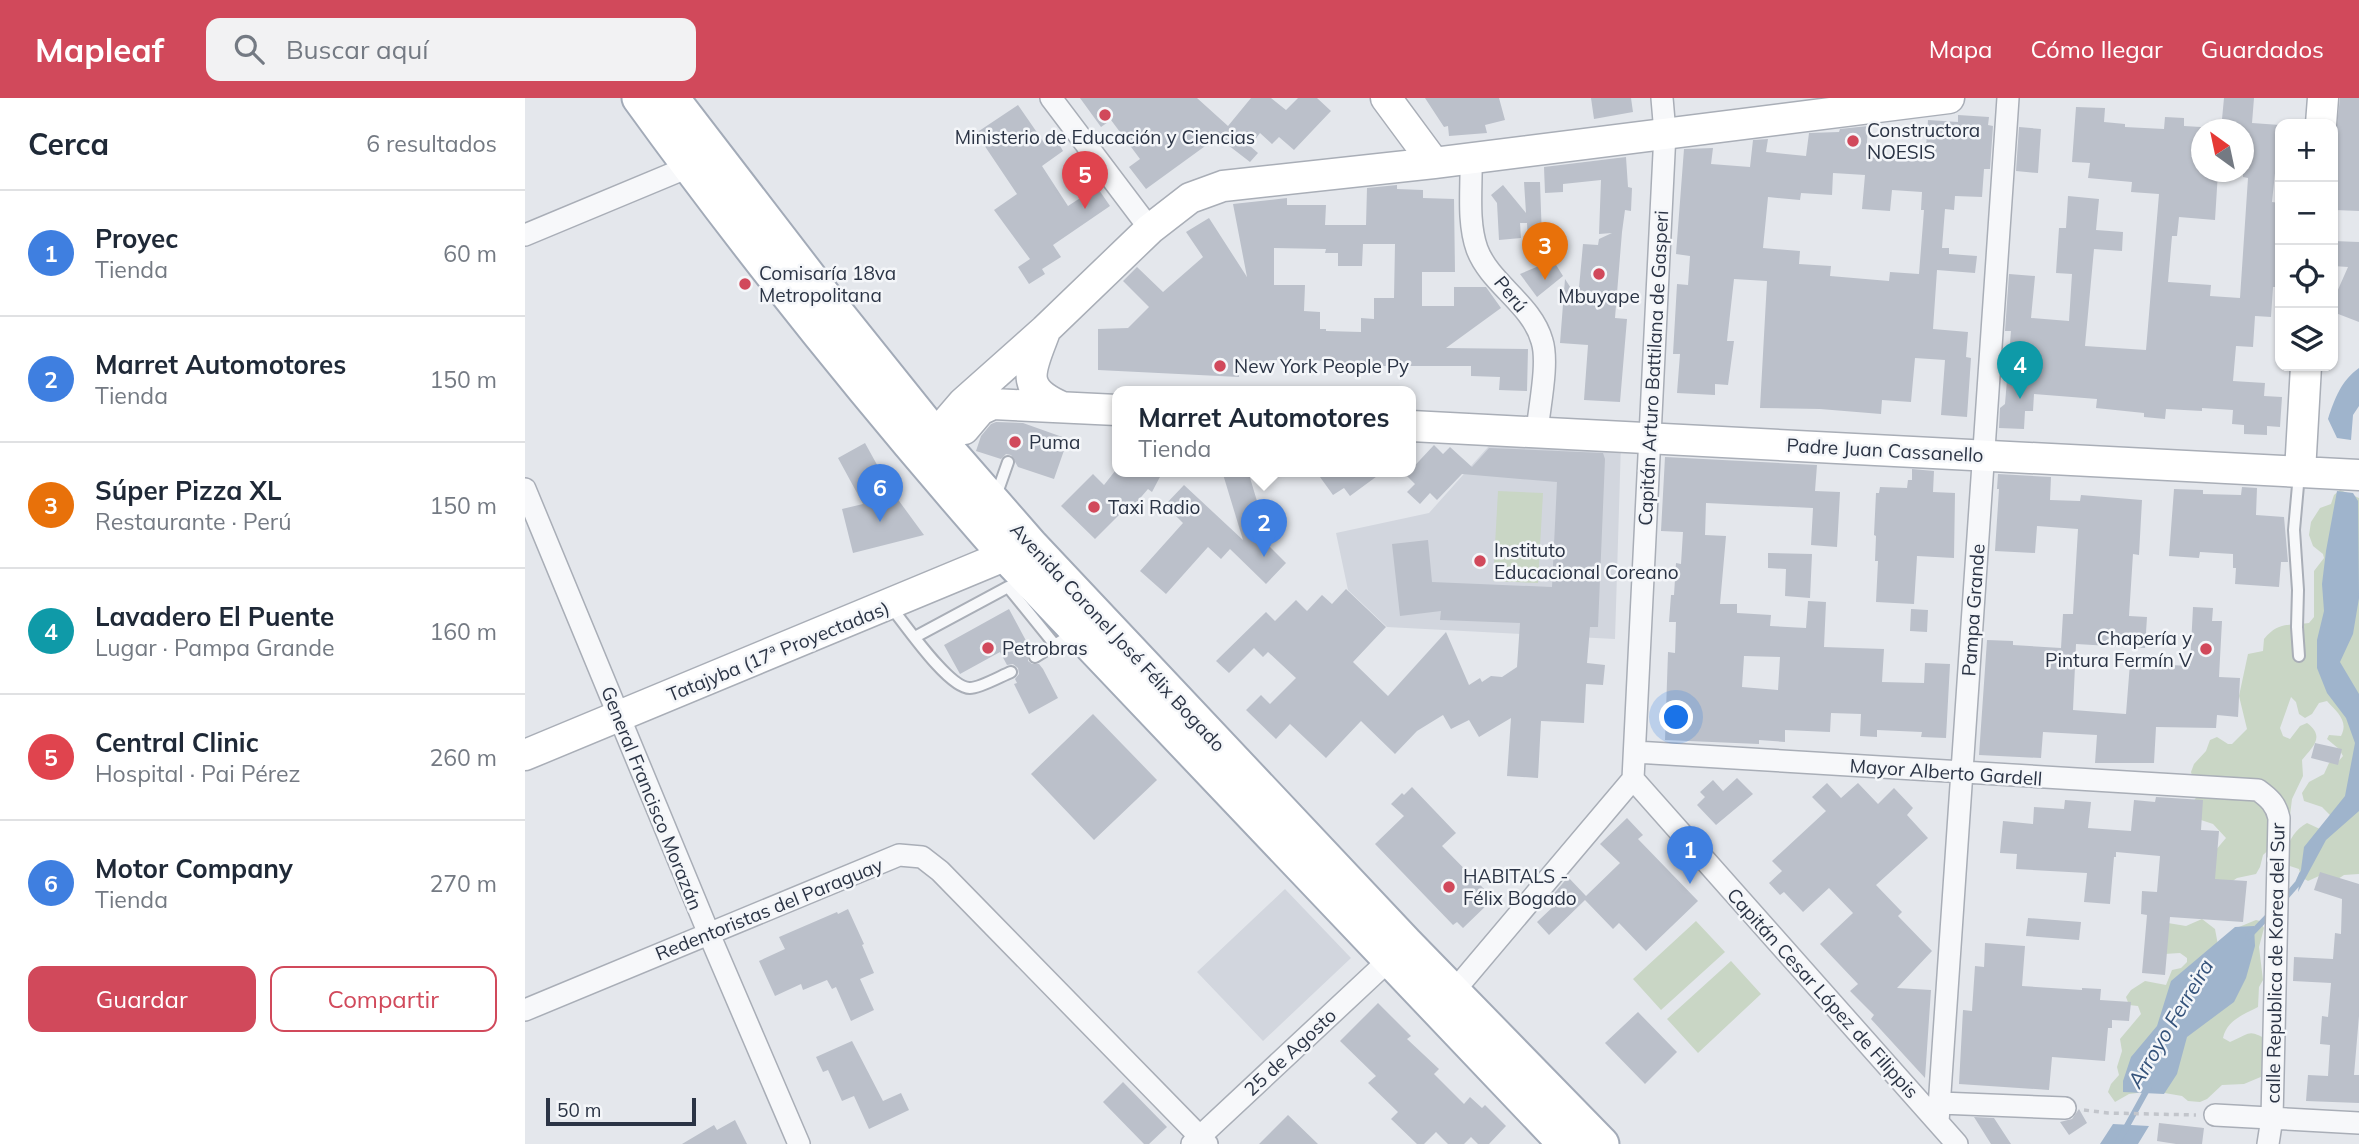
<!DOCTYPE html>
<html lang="es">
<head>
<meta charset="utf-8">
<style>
  :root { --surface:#fff; --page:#f2f2f3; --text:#1f2937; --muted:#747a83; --line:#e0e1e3; --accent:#d1495b }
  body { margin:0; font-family:Mulish,sans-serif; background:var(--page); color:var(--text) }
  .controls { position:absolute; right:21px; top:21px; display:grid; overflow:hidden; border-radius:14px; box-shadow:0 2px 5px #0004 }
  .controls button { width:63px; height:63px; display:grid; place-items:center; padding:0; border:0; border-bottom:2px solid var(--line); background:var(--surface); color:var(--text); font:35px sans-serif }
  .compass { position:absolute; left:1666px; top:21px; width:63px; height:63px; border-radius:50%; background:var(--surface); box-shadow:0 2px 5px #0004; rotate:327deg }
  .scale { position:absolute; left:21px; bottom:18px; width:150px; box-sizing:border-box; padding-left:7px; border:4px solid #2b3445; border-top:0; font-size:19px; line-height:24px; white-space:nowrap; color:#2b3445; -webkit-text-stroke:5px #f4f6f9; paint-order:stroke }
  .you { position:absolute; left:1152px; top:620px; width:24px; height:24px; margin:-18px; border:5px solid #fff; border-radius:50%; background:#1a73e8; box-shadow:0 0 0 10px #1a73e833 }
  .badge { display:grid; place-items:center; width:46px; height:46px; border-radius:50%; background:var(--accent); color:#fff; font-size:23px; font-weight:700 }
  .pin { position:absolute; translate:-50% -58px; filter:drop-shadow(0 2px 4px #0008) }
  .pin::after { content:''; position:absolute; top:37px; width:24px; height:21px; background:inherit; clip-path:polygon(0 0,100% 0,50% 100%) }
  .popup { position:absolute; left:587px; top:288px; width:304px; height:91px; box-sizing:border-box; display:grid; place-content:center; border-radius:14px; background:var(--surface); filter:drop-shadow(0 2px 5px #0005); font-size:23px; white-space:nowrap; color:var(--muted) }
  .popup b { font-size:26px; color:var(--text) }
  .popup::after { content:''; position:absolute; left:50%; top:100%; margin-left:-14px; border:14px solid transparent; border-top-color:var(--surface) }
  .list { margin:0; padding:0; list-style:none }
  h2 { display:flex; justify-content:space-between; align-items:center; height:91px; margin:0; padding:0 28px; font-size:30px }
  h2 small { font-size:23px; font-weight:400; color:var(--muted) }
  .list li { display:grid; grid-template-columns:46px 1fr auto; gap:21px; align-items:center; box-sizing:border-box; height:126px; padding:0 28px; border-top:2px solid var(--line) }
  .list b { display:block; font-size:26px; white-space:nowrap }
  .list p { margin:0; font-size:23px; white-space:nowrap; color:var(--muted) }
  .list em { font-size:23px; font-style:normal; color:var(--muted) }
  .actions { display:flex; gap:14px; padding:21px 28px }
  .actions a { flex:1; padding:16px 0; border:2px solid var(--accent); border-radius:14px; text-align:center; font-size:24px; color:var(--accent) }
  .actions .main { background:var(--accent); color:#fff }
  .icon { flex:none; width:38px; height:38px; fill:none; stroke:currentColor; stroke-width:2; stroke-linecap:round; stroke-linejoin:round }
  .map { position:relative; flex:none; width:1834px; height:1046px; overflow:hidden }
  header { display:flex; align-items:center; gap:42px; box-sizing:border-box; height:98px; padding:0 35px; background:var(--accent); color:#fff }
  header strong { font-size:33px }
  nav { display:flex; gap:38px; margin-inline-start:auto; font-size:24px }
  .search { width:490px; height:63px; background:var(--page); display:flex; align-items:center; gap:18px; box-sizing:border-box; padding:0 24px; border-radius:14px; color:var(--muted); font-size:26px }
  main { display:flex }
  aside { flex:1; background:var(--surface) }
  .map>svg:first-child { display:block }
  .built { fill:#d2d6de }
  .green { fill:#c9d6c5 }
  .water { fill:#9fb4cc }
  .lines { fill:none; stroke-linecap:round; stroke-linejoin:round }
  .stream { stroke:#9fb4cc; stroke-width:6 }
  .building { fill:#bbc0ca; fill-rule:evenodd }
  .lane-casing { stroke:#a9aeb7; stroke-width:14 }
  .street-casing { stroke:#a9aeb7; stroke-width:24 }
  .secondary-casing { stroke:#a9aeb7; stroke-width:33 }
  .primary-casing { stroke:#a3abb8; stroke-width:37 }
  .path { stroke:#c2c5cb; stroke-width:3.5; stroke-dasharray:5 5; stroke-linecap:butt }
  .lane { stroke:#f7f8fa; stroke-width:10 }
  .street { stroke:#f7f8fa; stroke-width:21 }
  .secondary { stroke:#fff; stroke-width:30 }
  .primary { stroke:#fff; stroke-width:33 }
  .poi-dot { fill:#d1495b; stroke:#f4f6f9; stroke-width:2.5 }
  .labels { text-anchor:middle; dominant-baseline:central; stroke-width:5; stroke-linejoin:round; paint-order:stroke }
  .poi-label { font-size:19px; fill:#2b3445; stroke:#f4f6f9; text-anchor:start }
  .street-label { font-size:19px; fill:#2b3445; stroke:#f4f6f9 }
  .water-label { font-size:21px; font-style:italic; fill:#34527a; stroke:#f4f6f9 }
</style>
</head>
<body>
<header>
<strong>Mapleaf</strong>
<div class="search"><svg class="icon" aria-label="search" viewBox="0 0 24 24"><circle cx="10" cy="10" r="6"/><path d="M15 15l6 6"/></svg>Buscar aquí</div>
<nav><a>Mapa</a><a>Cómo llegar</a><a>Guardados</a></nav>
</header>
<main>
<aside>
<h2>Cerca<small>6 resultados</small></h2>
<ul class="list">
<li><span class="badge" style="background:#3f7fe0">1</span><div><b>Proyec</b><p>Tienda</p></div><em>60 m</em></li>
<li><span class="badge" style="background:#3f7fe0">2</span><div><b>Marret Automotores</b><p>Tienda</p></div><em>150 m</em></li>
<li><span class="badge" style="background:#e8710a">3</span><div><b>Súper Pizza XL</b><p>Restaurante · Perú</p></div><em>150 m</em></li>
<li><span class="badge" style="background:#0f9aa8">4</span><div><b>Lavadero El Puente</b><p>Lugar · Pampa Grande</p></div><em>160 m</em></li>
<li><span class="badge" style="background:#e0444e">5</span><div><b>Central Clinic</b><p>Hospital · Pai Pérez</p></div><em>260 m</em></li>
<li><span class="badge" style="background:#3f7fe0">6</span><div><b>Motor Company</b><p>Tienda</p></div><em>270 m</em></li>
</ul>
<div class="actions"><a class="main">Guardar</a><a>Compartir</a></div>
</aside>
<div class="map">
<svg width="1834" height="1046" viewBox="0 0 1834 1046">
  <rect width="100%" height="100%" fill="#e4e7ec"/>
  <path class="built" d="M972,339L1096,345L1090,541L862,529L823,492L811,435L904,415Z
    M760,791L826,860L738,943L672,874Z"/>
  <path class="green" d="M1815,392L1834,400V776L1819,777L1813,781L1794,778L1783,783L1776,779L1774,771L1759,766C1760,750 1767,733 1782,725L1797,732L1807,719L1797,709L1779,703L1777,695L1784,684L1799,676L1804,665H1812L1818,658L1814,651L1802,641L1804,637L1816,638C1824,623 1812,614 1802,603L1794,605L1787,616L1780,620L1774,616L1771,604L1766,599L1755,630L1758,638L1765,641L1775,628L1782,625C1801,639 1787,649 1777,662L1778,678L1767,701L1763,734L1738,757L1735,769L1731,776L1712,780L1687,797L1690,753L1701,740L1688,726L1676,722L1668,704L1673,697L1666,674L1669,666L1681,653L1685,642L1692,639L1703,646H1707L1722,631L1714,598L1723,556L1738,553L1739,541C1754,523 1764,528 1784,525L1789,519V473L1799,460L1798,456L1788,448L1784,437L1786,424L1795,410L1806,406L1809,397Z
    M973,393L1018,395L1013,485L968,483Z
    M1677,821L1690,831L1693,847L1711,836L1714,829L1731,822L1735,823L1739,830L1734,849L1738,882L1734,889L1733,909C1718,917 1702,922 1698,940L1705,944C1730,933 1722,932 1747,944L1738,978L1719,986L1697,987L1682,1001L1675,1004L1663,1003L1657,998L1628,993L1604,996L1590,1004L1583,994L1586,986L1594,977L1592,969L1597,953L1595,941L1616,916L1613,908L1604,907L1601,899L1606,892L1620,883L1641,887L1647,872L1656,870L1662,864V860L1655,855L1639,856L1643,825L1661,828Z
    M1171,823L1200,854L1136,912L1108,881Z
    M1206,863L1236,896L1173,955L1142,921Z"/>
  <path class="water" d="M1834,270V308L1828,317L1826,342L1812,340L1803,321C1810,300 1816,283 1834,270Z
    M1812,393L1828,395L1833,403L1834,500L1828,536L1815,564L1834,596V713L1801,742L1773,794L1779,749L1820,698L1830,645L1821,620L1802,595L1792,570V542L1799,513L1797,486L1801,453Z
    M1729,828L1730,848L1721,880L1709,904L1662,939L1652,976L1639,996L1598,994V983L1606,959L1632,928L1646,883L1710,829Z
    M1588,1026L1624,1028L1613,1046H1575Z"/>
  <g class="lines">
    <path class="stream" d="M1759,801L1773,785L1777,776
      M1723,839L1747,814
      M1592,1046L1624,988"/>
  </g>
  <path class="building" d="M555,0H672L703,28L726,0H746L761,12L773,0H792L806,13L769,52L754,39L747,46L735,35L725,48L733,55L725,64L690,37L683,46L621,91L604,69L615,61L586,22L576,29Z
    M900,0H974L980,22L960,27L962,35L924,38L923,28L919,29Z
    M1066,0H1106L1108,14L1069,21Z
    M1699,0H1729L1727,25L1755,27L1747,104L1755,105V189H1748L1746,219L1730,218L1728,249L1711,248L1708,283L1740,285L1739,298L1757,299L1755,329L1742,328V337L1719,336V327L1707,326L1708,312L1677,310V313L1641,311L1640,321L1619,319V315L1571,310L1572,301L1509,296L1508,313H1500L1499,331L1474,330L1475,310L1480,306L1486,233H1480L1484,176L1510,178L1506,220L1544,223L1547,176L1531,175L1534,130H1541L1543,98L1574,101L1571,132L1598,134L1597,153L1569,151L1560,248L1621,252L1634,96L1606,94L1607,84L1563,80L1565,65L1547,64L1551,9L1580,10L1579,24L1600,26V29L1639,31L1640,19L1659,20V28L1676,29V74H1693L1690,122L1654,119L1652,138H1647L1643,184L1686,187L1685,198L1715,200L1723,80L1718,79V32H1696Z
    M1815,0H1834V113L1810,112L1808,62Z
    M493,7L520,46L530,39L538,53L517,68L543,108L572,89L585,108L528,147L536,159L517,171L520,176L504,186L493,169L505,161L469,112L492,96L451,35Z
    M1433,17L1464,19L1463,27L1468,28L1465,71H1459L1457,99L1430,98L1429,112L1420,111L1417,150H1424V156L1452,158L1450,175L1412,172L1408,231L1443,234L1441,259L1446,260L1442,319L1416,317L1420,262L1390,260L1386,304L1357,302L1356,316L1295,311L1235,310L1242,183L1209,181L1202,243H1209L1203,287L1190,286V297L1152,295L1155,256H1148L1152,186L1163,187L1165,158L1151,156L1159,51L1188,50L1186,66L1225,69L1228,42L1243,41L1241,54L1281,58L1284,35L1314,34L1315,31L1343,28L1341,59L1400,63L1403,22L1433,24ZM1308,75L1340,77L1337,111L1365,113L1367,92L1397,94L1396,112H1399L1394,176L1365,174L1364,183L1305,178L1306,168L1274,166L1275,153L1238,150L1243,99L1275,102L1276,95L1307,97Z
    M1494,29L1516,31L1513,75L1491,73Z
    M1101,59L1103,89L1107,90L1106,113L1100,112L1097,134L1090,220L1102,221L1095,304L1059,302L1063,247L1035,245L1040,181L1053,201L1058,146L1073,147L1074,141L1087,135L1074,136L1076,82L1038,86V94L1020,95L1019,69Z
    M999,84H1015L1017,141L1003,142L1002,125H995L996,140L974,142L972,105L966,97L978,87L1001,115Z
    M872,87V91L898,92V100L929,101L930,174H897V208H929V189H961L976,210L921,250L1003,251L1002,293L974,292L975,279L946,278V268H835V271H818V263L744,262V265H714V279L573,272V231L603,230L624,209L598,183L612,169L638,194L678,159L661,134L684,120L722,179L708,106L762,100V107H801L800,127H841L842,90ZM838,146H870L869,200H849V221L836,220V234L801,233V231H795V214L779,213L780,187H749V150L801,151L800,155H813V168H837Z
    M1808,143L1834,144V224L1808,214V203L1823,169L1808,168Z
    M1028,162L1038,178L1012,199L995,176Z
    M471,324L498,325L543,341L529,381L493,369L486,357L481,356L476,361L451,353L456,338L466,326Z
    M340,345L366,392L399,437L328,455L317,411L338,406L313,360Z
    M909,347L918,356L925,349L947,369L964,350L1078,355L1080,361L1073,529H1065L1062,565L1080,567L1078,587L1061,586L1059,625L1016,623L1013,680L982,678L986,620L954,639L944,622L926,631L918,617L892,633L870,656L836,623L801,660L765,626L751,641L721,612L736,597L745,606L771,580L743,554L738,559L729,550L704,575L691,563L741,514L750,523L771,502L782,513L797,497L807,506L821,491L861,529L828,564L863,598L921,534L944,587L955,580L957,584L966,578L977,579L992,569L995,525L915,522L916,513L875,518L867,446L903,442L907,484L1027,489L1032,384L937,376L912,402L905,395L895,406L882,394L890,386L881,377Z
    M1140,359L1292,367L1290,393L1315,394L1312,449L1286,447L1288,410L1181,405L1180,437L1201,438L1195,506H1212V515L1246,517L1245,528L1281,530L1283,503L1301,504L1299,549L1359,551L1357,584L1399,585L1400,565L1425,566L1421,640L1396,639L1397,634L1352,632V639L1335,638L1336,616L1306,615L1305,634L1260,632V644L1234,642V646L1140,642L1143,554L1150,555L1151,524H1144L1146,497H1149L1151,465L1156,466L1158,434L1136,433ZM1219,558L1255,559L1253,592L1217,589Z
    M1387,371L1409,373L1408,394L1430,395L1429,460L1392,458L1389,506L1351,504L1353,463H1350L1351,438L1349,437L1351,395H1354L1355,389L1382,390L1383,382H1387Z
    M590,373H638L627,394L623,391L611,405L608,403L570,441L536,408L568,376L579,387Z
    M697,373H723L740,430L731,435L761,465L741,486L705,451L696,461L683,449L641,496L615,473L658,425L640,407L659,387L718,442Z
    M804,373H859L825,398L819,390L808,397L795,379Z
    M1473,376L1526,379L1525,402L1555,403L1556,397L1617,402L1614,457L1608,456L1604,518L1622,519L1620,550L1551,546L1548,612L1601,616L1605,565L1665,568L1668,509L1688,510L1687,523H1697L1694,579L1715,580L1713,619L1692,617L1691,630L1631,629L1629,665H1570L1572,637L1518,634L1516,660L1454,657L1462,542L1488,543V547L1536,550L1538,516H1548L1553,431L1512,428L1510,455L1470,453L1474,391H1472Z
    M1717,389L1732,390L1731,417L1759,419L1763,464H1756L1754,489L1710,486L1711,470H1708V456L1675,454L1674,460L1644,458L1649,391L1678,392V396L1716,397Z
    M1243,455L1287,456L1285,500L1260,498L1261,471L1243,470Z
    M484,511L506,552L503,556V563L507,566H514L518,571L533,600L504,616L489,586L492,585L490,581L494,576L493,570L488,566L482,567L475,554L435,576L419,547Z
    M1386,511L1403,512L1402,534L1385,533Z
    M568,616L632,682L569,742L506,676Z
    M1790,645L1817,651L1813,667L1786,660Z
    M1212,680L1228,696L1191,727L1172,707L1180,699L1175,694L1188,682L1198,693Z
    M1302,685L1316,700L1333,685L1353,706L1369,690L1388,710L1382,717L1403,740L1351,787L1377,814L1373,818L1407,853L1372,890L1406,892L1400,980L1346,921L1349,917L1325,893L1333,886L1295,846L1328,815L1304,790L1278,814L1259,794L1255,797L1244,785L1257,773L1247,763L1301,713L1287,699Z
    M887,689L931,735L917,748L962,794L958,798L965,804L938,830L932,824L928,827L850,746L879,718L866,706L877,695L879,697Z
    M1631,699L1678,702L1676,732L1694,733L1690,781L1722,783L1718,824L1645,819L1640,877L1617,875L1622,817L1616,816L1617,793L1632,794L1635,758L1591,754V759H1589L1585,806L1559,804L1562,775L1491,771L1492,756L1475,755L1478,723L1508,726L1509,709L1539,711L1540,702L1566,704L1563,730L1606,733L1609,702L1630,704Z
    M1102,720L1118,737L1113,741L1173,803L1121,853L1094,825L1088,831L1060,802L1024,837L1012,824L1032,805L1026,799L1043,779L1061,798L1095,765L1075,746Z
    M1795,774L1834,786V918L1829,977H1834V1005L1781,1003L1783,977L1803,978L1805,947L1795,946L1797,918L1803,919L1806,885L1768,883L1769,859L1808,861L1810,835L1816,836L1817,801L1789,792Z
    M323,811L339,846L337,847L349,875L335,881L349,912L326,923L311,889L307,891L302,882L278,892L276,886L250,898L234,863L260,851L254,839L312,814L313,816Z
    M1503,820L1556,824L1554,842L1501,838Z
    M1460,845L1500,848L1497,888L1557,892V890L1576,891L1575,902L1606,904L1604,923L1587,922V930H1583L1580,963L1527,959L1524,992L1434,986L1438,912L1447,913L1450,868L1459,869Z
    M853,905L886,938L882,941L914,971L909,976L939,1006L945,999L957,1010L960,1007L981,1028L964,1046H953L946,1039L939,1046H923L911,1034L899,1046H892L866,1021L873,1014L843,985L851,978L815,943Z
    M1113,914L1152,954L1120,986L1080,945Z
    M327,943L358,1003L376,995L384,1012L344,1031L329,998L317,1003L303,972L298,974L291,959Z
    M598,984L642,1029L624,1046H619L578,1004Z
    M1554,1011L1562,1025L1544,1037L1535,1024L1547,1021Z
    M763,1017L793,1046H734Z
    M1449,1019L1469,1020L1486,1046H1466Z
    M210,1022L222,1046H157L189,1027L192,1032Z
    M1634,1025L1679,1030L1677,1046H1651L1632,1043Z"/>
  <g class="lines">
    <defs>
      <path id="lane" d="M471,398L483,364
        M366,509C380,526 424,591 445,590C455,590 476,578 486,574
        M390,539L483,489L530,547
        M1774,558L1772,529L1773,492L1769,432L1774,376
        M510,559L549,535"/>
      <path id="street" d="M526,0L625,131
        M946,59C947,88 942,123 952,151C965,186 1007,206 1017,243C1024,265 1014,310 1012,334
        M0,137L173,65
        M0,391L184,836L274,1046
        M1110,654L1733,692C1744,700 1751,706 1754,720L1747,1020L1743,1046
        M1108,681L1432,1046
        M929,893L1108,681L1140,35L1137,0
        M0,912L374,757L397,759L415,773L682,1046
        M1415,1005L1540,1010
        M1690,1017L1834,1025
        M1413,1024L1483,0
        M667,1046L864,862"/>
      <path id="secondary" d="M861,0L909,65
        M1796,26L1798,0
        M519,236C505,273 494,290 537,309
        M886,328L1834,377
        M439,331L455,312L468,306L592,312
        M395,355L438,305L520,232L625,131L665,100L698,88L909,65L1424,0
        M1775,374L1781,268
        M0,657L501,449"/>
      <path id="primary" d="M114,0C229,159 352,311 481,458L1040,1046
        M147,0L313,216L410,337L506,447L881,845L1077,1046"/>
    </defs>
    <use href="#lane" class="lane-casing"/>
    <use href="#street" class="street-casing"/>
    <use href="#secondary" class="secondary-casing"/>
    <use href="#primary" class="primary-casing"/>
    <path class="path" d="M1559,1012L1583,1015L1671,1017"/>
    <use href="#lane" class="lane"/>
    <use href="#street" class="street"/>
    <use href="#secondary" class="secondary"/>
    <use href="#primary" class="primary"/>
  </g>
  <g class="poi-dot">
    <circle cx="580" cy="17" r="7"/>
    <circle cx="1328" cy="43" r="7"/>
    <circle cx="1074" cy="176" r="7"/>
    <circle cx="220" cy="186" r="7"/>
    <circle cx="695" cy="268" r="7"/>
    <circle cx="490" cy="344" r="7"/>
    <circle cx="569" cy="409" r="7"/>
    <circle cx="955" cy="463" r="7"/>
    <circle cx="463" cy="550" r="7"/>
    <circle cx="1681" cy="551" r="7"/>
    <circle cx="924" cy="789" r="7"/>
  </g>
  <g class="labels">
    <g class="poi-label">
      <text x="1342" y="32">Constructora<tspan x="1342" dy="22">NOESIS</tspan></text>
      <text x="580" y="39" text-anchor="middle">Ministerio de Educación y Ciencias</text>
      <text x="234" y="175">Comisaría 18va<tspan x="234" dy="22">Metropolitana</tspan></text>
      <text x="1074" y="198" text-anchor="middle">Mbuyape</text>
      <text x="709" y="268">New York People Py</text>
      <text x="504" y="344">Puma</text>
      <text x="583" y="409">Taxi Radio</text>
      <text x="969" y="452">Instituto<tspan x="969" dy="22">Educacional Coreano</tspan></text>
      <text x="1667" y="540" text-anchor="end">Chapería y<tspan x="1667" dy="22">Pintura Fermín V</tspan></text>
      <text x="477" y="550">Petrobras</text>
      <text x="938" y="778">HABITALS -<tspan x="938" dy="22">Félix Bogado</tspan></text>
    </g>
    <g class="street-label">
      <text transform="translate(986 196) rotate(51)">Perú</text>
      <text transform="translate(1128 270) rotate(-87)">Capitán Arturo Battilana de Gasperi</text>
      <text transform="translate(1360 352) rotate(3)">Padre Juan Cassanello</text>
      <text transform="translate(1448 512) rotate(-86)">Pampa Grande</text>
      <text transform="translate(593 539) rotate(47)">Avenida Coronel José Félix Bogado</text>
      <text transform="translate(253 553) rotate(-22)">Tatajyba (17ª Proyectadas)</text>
      <text transform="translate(1421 674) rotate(4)">Mayor Alberto Gardell</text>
      <text transform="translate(127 700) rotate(68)">General Francisco Morazán</text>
      <text transform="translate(244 811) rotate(-22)">Redentoristas del Paraguay</text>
      <text transform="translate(1750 865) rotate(-89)">calle Republica de Korea del Sur</text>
      <text transform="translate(1298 895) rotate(48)">Capitán Cesar López de Filippis</text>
      <text transform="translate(765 954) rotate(-43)">25 de Agosto</text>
    </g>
    <g class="water-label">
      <text transform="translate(1645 925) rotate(-59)">Arroyo Ferreira</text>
    </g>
  </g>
</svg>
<div class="controls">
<button>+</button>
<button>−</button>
<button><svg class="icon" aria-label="locate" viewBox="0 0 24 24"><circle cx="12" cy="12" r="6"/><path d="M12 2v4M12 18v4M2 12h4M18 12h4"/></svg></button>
<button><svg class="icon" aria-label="layers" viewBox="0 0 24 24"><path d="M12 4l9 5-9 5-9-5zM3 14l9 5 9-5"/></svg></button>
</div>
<svg class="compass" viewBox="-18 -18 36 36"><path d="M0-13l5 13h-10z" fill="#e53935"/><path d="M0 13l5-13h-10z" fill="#747a83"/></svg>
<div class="scale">50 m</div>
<div class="you"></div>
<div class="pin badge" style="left:1165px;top:786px;background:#3f7fe0">1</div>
<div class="pin badge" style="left:739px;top:459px;background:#3f7fe0">2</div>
<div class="popup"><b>Marret Automotores</b>Tienda</div>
<div class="pin badge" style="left:1020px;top:182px;background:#e8710a">3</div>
<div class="pin badge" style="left:1495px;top:301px;background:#0f9aa8">4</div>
<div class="pin badge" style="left:560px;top:111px;background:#e0444e">5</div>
<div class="pin badge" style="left:355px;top:424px;background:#3f7fe0">6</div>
</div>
</main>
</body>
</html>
